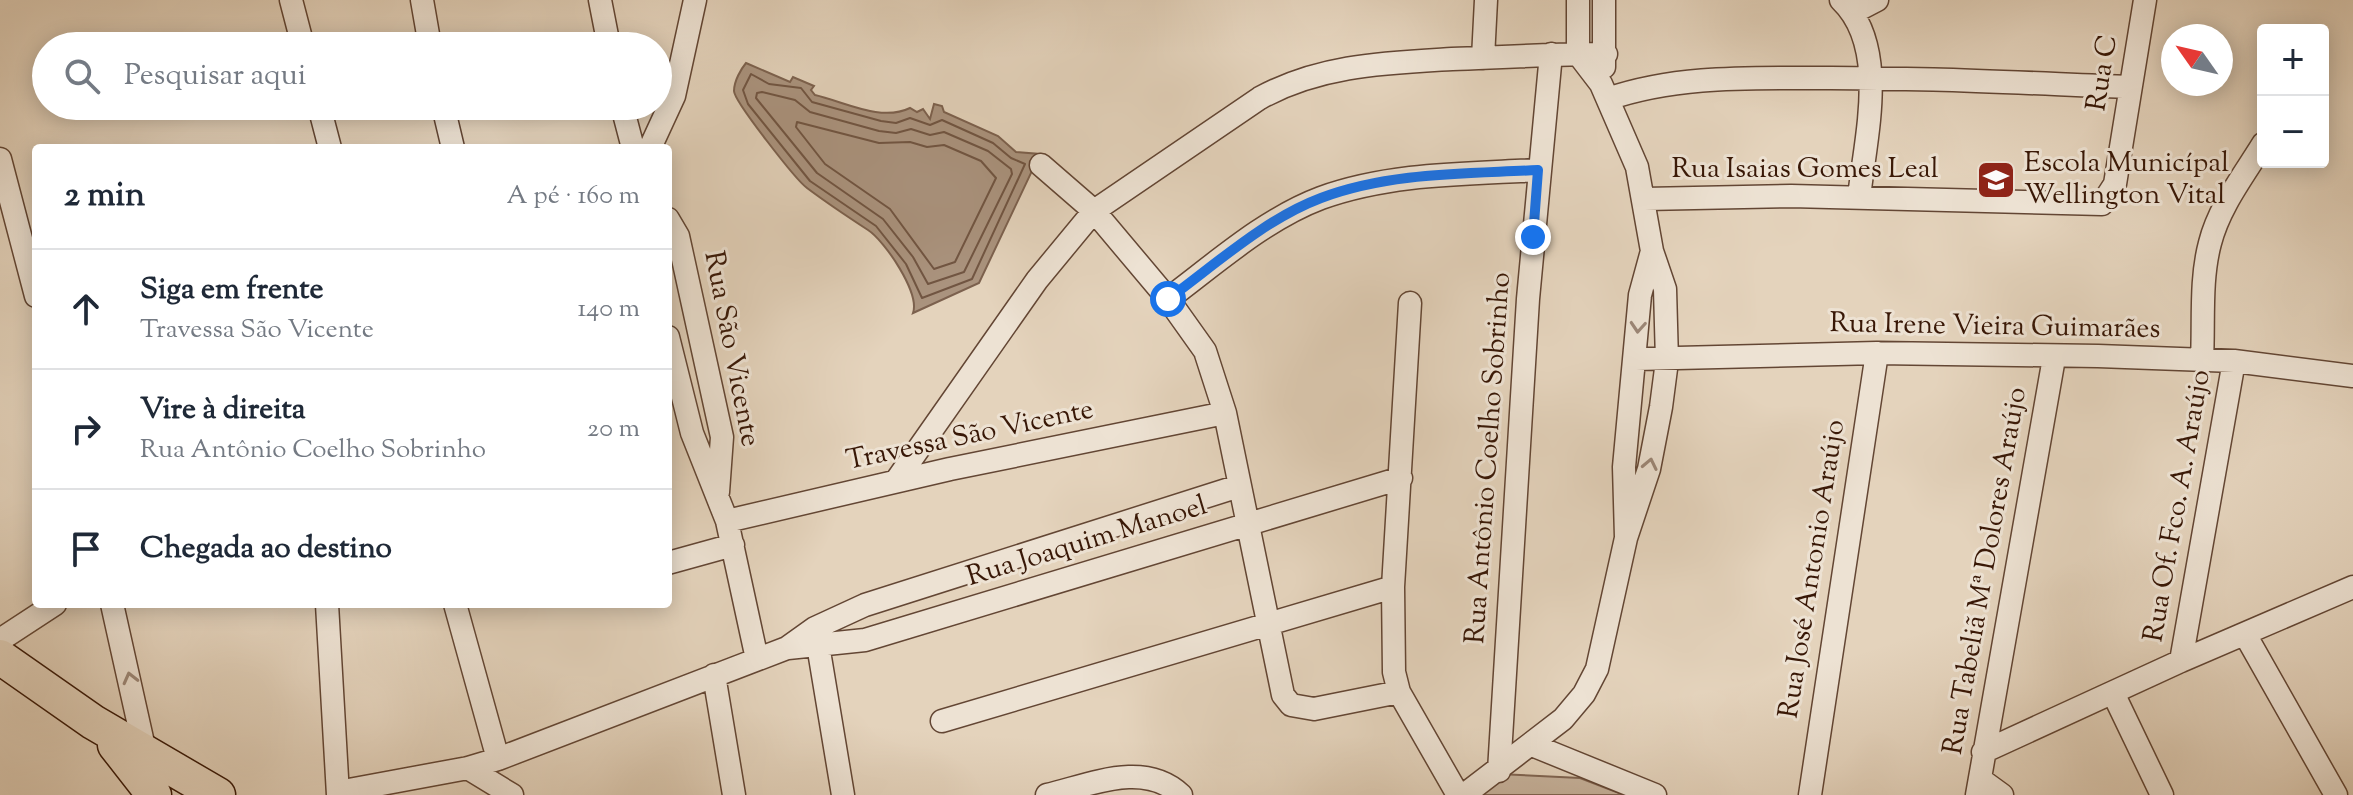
<!DOCTYPE html>
<html lang="pt">
<head>
<meta charset="utf-8">
<style>
  :root { --surface:#fff; --page:#f2f2f3; --text:#1f2937; --muted:#747a83; --line:#e0e1e3 }
  body { margin:0; font-family:"Sorts Mill Goudy",serif; background:var(--page); color:var(--text) }
  .controls { position:absolute; right:24px; top:24px; display:grid; overflow:hidden; border-radius:8px; box-shadow:0 4px 20px #0003 }
  .controls button { width:72px; height:72px; display:grid; place-items:center; padding:0; border:0; border-bottom:2px solid var(--line); background:var(--surface); color:var(--text); font:40px sans-serif }
  .compass { position:absolute; left:2161px; top:24px; width:72px; height:72px; border-radius:50%; background:var(--surface); box-shadow:0 4px 20px #0003; rotate:304deg }
  .stop { position:absolute; width:24px; height:24px; margin:-18px; border:6px solid #1a73e8; border-radius:50%; background:#fff }
  .stop.end { background:#1a73e8; border-color:#fff; box-shadow:0 2px 8px #0008 }
  .list { margin:0; padding:0; list-style:none }
  h2 { display:flex; justify-content:space-between; align-items:center; height:104px; margin:0; padding:0 32px; font-size:34px }
  h2 small { font-size:26px; font-weight:400; color:var(--muted) }
  .list li { display:grid; grid-template-columns:52px 1fr auto; gap:24px; align-items:center; box-sizing:border-box; height:120px; padding:0 32px; border-top:2px solid var(--line) }
  .list b { display:block; font-size:30px; white-space:nowrap }
  .list p { margin:0; font-size:26px; white-space:nowrap; color:var(--muted) }
  .list em { font-size:26px; font-style:normal; color:var(--muted) }
  .icon { flex:none; width:44px; height:44px; fill:none; stroke:currentColor; stroke-width:2; stroke-linecap:round; stroke-linejoin:round }
  .map { position:relative; flex:none; width:2353px; height:795px; overflow:hidden }
  .search { position:absolute; background:var(--surface); box-shadow:0 4px 20px #0003; left:32px; top:32px; width:640px; height:88px; display:flex; align-items:center; gap:20px; box-sizing:border-box; padding:0 28px; border-radius:44px; color:var(--muted); font-size:30px }
  .panel { position:absolute; background:var(--surface); box-shadow:0 4px 20px #0003; left:32px; top:144px; width:640px; height:464px; border-radius:8px }
  .map>svg:first-child { display:block }
  .green { fill:#c7b39d; stroke:#806552; stroke-width:2 }
  .water { fill:#aa937e; stroke:#7c614e; stroke-width:2 }
  .lines { fill:none; stroke-linecap:round; stroke-linejoin:round }
  .shore { stroke:#715542; stroke-width:2 }
  .street-casing { stroke:#634634; stroke-width:25 }
  .primary-casing { stroke:#381706; stroke-width:37 }
  .street { stroke:#ede2d3; stroke-width:22 }
  .primary { stroke:#e4d3bc; stroke-width:34 }
  .oneway { stroke:#9c8777 }
  .route { stroke:#1a73e8; stroke-width:10 }
  .labels { text-anchor:middle; dominant-baseline:central; stroke-width:6; stroke-linejoin:round; paint-order:stroke }
  .street-label { font-size:28px; fill:#381706; stroke:#ede2d3 }
  .poi-label { font-size:28px; fill:#381706; stroke:#ede2d3; text-anchor:start }
</style>
</head>
<body>
<div class="map">
<svg width="2353" height="795" viewBox="0 0 2353 795">
  <rect width="100%" height="100%" fill="#e4d3bc"/>
  <filter id="stains"><feTurbulence type="fractalNoise" baseFrequency=".0025" numOctaves="4"/><feColorMatrix values="0 0 0 0 .2 0 0 0 0 .09 0 0 0 0 .02 0 0 0 .5 -.17"/></filter>
  <radialGradient id="worn" r=".72"><stop offset=".6" stop-color="#630" stop-opacity="0"/><stop offset="1" stop-color="#630" stop-opacity=".3"/></radialGradient>
  <path class="green" d="M1498,774L1580,778L1624,795H1469Z"/>
  <path class="water" d="M746,63L790,82L793,77L814,86L811,90L815,95C845,102 881,122 910,108L917,112L923,109L930,119L934,104L942,106L944,112L998,136L1016,152L1040,154L979,283L913,313C920,293 885,241 868,230C848,217 827,203 807,188C796,180 734,101 734,91C734,81 741,69 746,63Z"/>
  <g class="lines">
    <path class="shore" d="M751,74L769,84L801,88L812,102L881,121L896,123L910,118L930,125L942,120L993,143L1011,158L1025,164L972,279L922,298L906,264L876,226L810,181L748,104L743,90Z
      M762,92L795,100L810,112L879,131L896,133L911,129L930,135L944,132L988,151L1011,169L1012,174L964,272L928,284L913,257L883,219L817,173L756,98L757,93Z
      M797,122L879,143L910,142L927,147L944,145L981,161L996,178L955,262L934,269L890,209L825,164L796,127Z"/>
    <defs>
      <path id="street" d="M291,0L303,46
        M422,0L430,46
        M600,0L609,46
        M1604,0V67
        M1841,0C1890,47 1865,138 1859,198
        M1854,12L1877,0
        M1483,58L1486,0
        M1608,99C1672,77 1739,78 1807,78C1915,77 2023,83 2130,87
        M319,106L330,148
        M443,106L453,148
        M622,106L633,148
        M650,148L674,96L695,0
        M0,159L36,296
        M1041,165L1094,211L1168,299L1205,351L1225,413L1283,695L1291,705L1314,709L1399,692
        M1645,199L1791,196L2102,204L2115,184L2145,0
        M668,219L678,236L722,437L718,492
        M1168,299C1215,264 1265,219 1321,198C1390,173 1466,174 1538,170
        M1410,303L1393,587L1394,672L1399,692L1458,795
        M668,337L692,433L727,521L757,659
        M1636,359L1877,353L2098,356L2234,361L2353,376
        M2202,360C2204,322 2200,280 2210,243C2219,207 2244,175 2263,144
        M896,481L1037,280L1094,211L1260,98C1320,65 1384,63 1452,59C1503,57 1554,54 1606,54
        M727,521L950,469L1225,413
        M1626,537L1624,467L1640,295L1652,251
        M668,563L733,545
        M112,604L145,752
        M327,604L338,795
        M455,604L498,759
        M816,633L843,795
        M2246,636L2336,795
        M0,640L55,604
        M788,648L865,640L1401,478
        M2181,661L2234,361
        M714,675L734,795
        M2113,693L2162,795
        M942,721L1393,587
        M1532,745L1655,795
        M1983,752L2181,661L2353,587
        M468,768L512,795
        M1499,771L1528,299L1551,54
        M1980,779L2002,795
        M338,792L468,768L498,759L787,648L815,628L865,605L1239,486
        M1047,795C1090,785 1144,760 1181,795
        M1464,795L1563,719L1584,694L1597,669L1626,538L1649,469L1661,407L1667,361L1665,289L1652,251L1637,167L1601,84L1578,54V0
        M1810,795L1877,353
        M1977,795L2054,358"/>
      <path id="primary" d="M0,657L93,722L218,795
        M115,745L154,795"/>
    </defs>
    <use href="#street" class="street-casing"/>
    <use href="#primary" class="primary-casing"/>
    <use href="#street" class="street"/>
    <use href="#primary" class="primary"/>
  </g>
  <defs><path id="oneway-chevron" d="M-2-3.5L2.5 0L-2 3.5" fill="none" stroke-width="1.6" stroke-linecap="round" stroke-linejoin="round" transform="scale(2)"/></defs>
  <g class="oneway">
    <use href="#oneway-chevron" transform="translate(1638 327) rotate(94)"/>
    <use href="#oneway-chevron" transform="translate(1650 464) rotate(-78)"/>
    <use href="#oneway-chevron" transform="translate(130 678) rotate(-104)"/>
  </g>
  <g class="lines">
    <path class="route" d="M1168,299C1216,264 1265,219 1321,198C1390,172 1466,174 1538,170L1533,237"/>
  </g>
  <defs>
    <symbol id="school-square" viewBox="-11 -11 22 22"><rect x="-9" y="-9" width="18" height="18" rx="4" fill="#8f2418" stroke="#ede2d3"/><path d="M0-5L7-2L0 1L-7-2ZM-4 1L0 2.5L4 1V4Q0 6-4 4Z" fill="#fff"/></symbol>
  </defs>
  <g fill-rule="evenodd">
    <use href="#school-square" x="1974" y="158" width="44" height="44"/>
  </g>
  <g class="labels">
    <g class="street-label">
      <text transform="translate(2103 73) rotate(-81)">Rua C</text>
      <text x="1805" y="170">Rua Isaias Gomes Leal</text>
      <text transform="translate(1995 327) rotate(1)">Rua Irene Vieira Guimarães</text>
      <text transform="translate(731 349) rotate(79)">Rua São Vicente</text>
      <text transform="translate(970 436) rotate(-12)">Travessa São Vicente</text>
      <text transform="translate(1489 458) rotate(-86)">Rua Antônio Coelho Sobrinho</text>
      <text transform="translate(2178 506) rotate(-80)">Rua Of. Fco. A. Araújo</text>
      <text transform="translate(1087 542) rotate(-17)">Rua Joaquim Manoel</text>
      <text transform="translate(1813 569) rotate(-81)">Rua José Antonio Araújo</text>
      <text transform="translate(1986 571) rotate(-80)">Rua Tabeliã Mª Dolores Araújo</text>
    </g>
    <g class="poi-label">
      <text x="2024" y="164">Escola Municípal<tspan x="2024" dy="32">Wellington Vital</tspan></text>
    </g>
  </g>
  <rect width="100%" height="100%" filter="url(#stains)"/>
  <rect width="100%" height="100%" fill="url(#worn)"/>
</svg>
<div class="controls">
<button>+</button>
<button>−</button>
</div>
<svg class="compass" viewBox="-18 -18 36 36"><path d="M0-13l5 13h-10z" fill="#e53935"/><path d="M0 13l5-13h-10z" fill="#747a83"/></svg>
<div class="stop" style="left:1168px;top:299px"></div>
<div class="stop end" style="left:1533px;top:237px"></div>
<div class="search"><svg class="icon" aria-label="search" viewBox="0 0 24 24"><circle cx="10" cy="10" r="6"/><path d="M15 15l6 6"/></svg>Pesquisar aqui</div>
<section class="panel">
<h2>2 min<small>A pé · 160 m</small></h2>
<ul class="list">
<li><svg class="icon" aria-label="ahead" viewBox="0 0 24 24"><path d="M12 20V5M6 11l6-6 6 6"/></svg><div><b>Siga em frente</b><p>Travessa São Vicente</p></div><em>140 m</em></li>
<li><svg class="icon" aria-label="right" viewBox="0 0 24 24"><path d="M7 20v-9h11M14 6l5 5-5 5"/></svg><div><b>Vire à direita</b><p>Rua Antônio Coelho Sobrinho</p></div><em>20 m</em></li>
<li><svg class="icon" aria-label="arrive" viewBox="0 0 24 24"><path d="M6 21V4h12l-3 4 3 4H6"/></svg><div><b>Chegada ao destino</b></div></li>
</ul>
</section>
</div>
</body>
</html>
